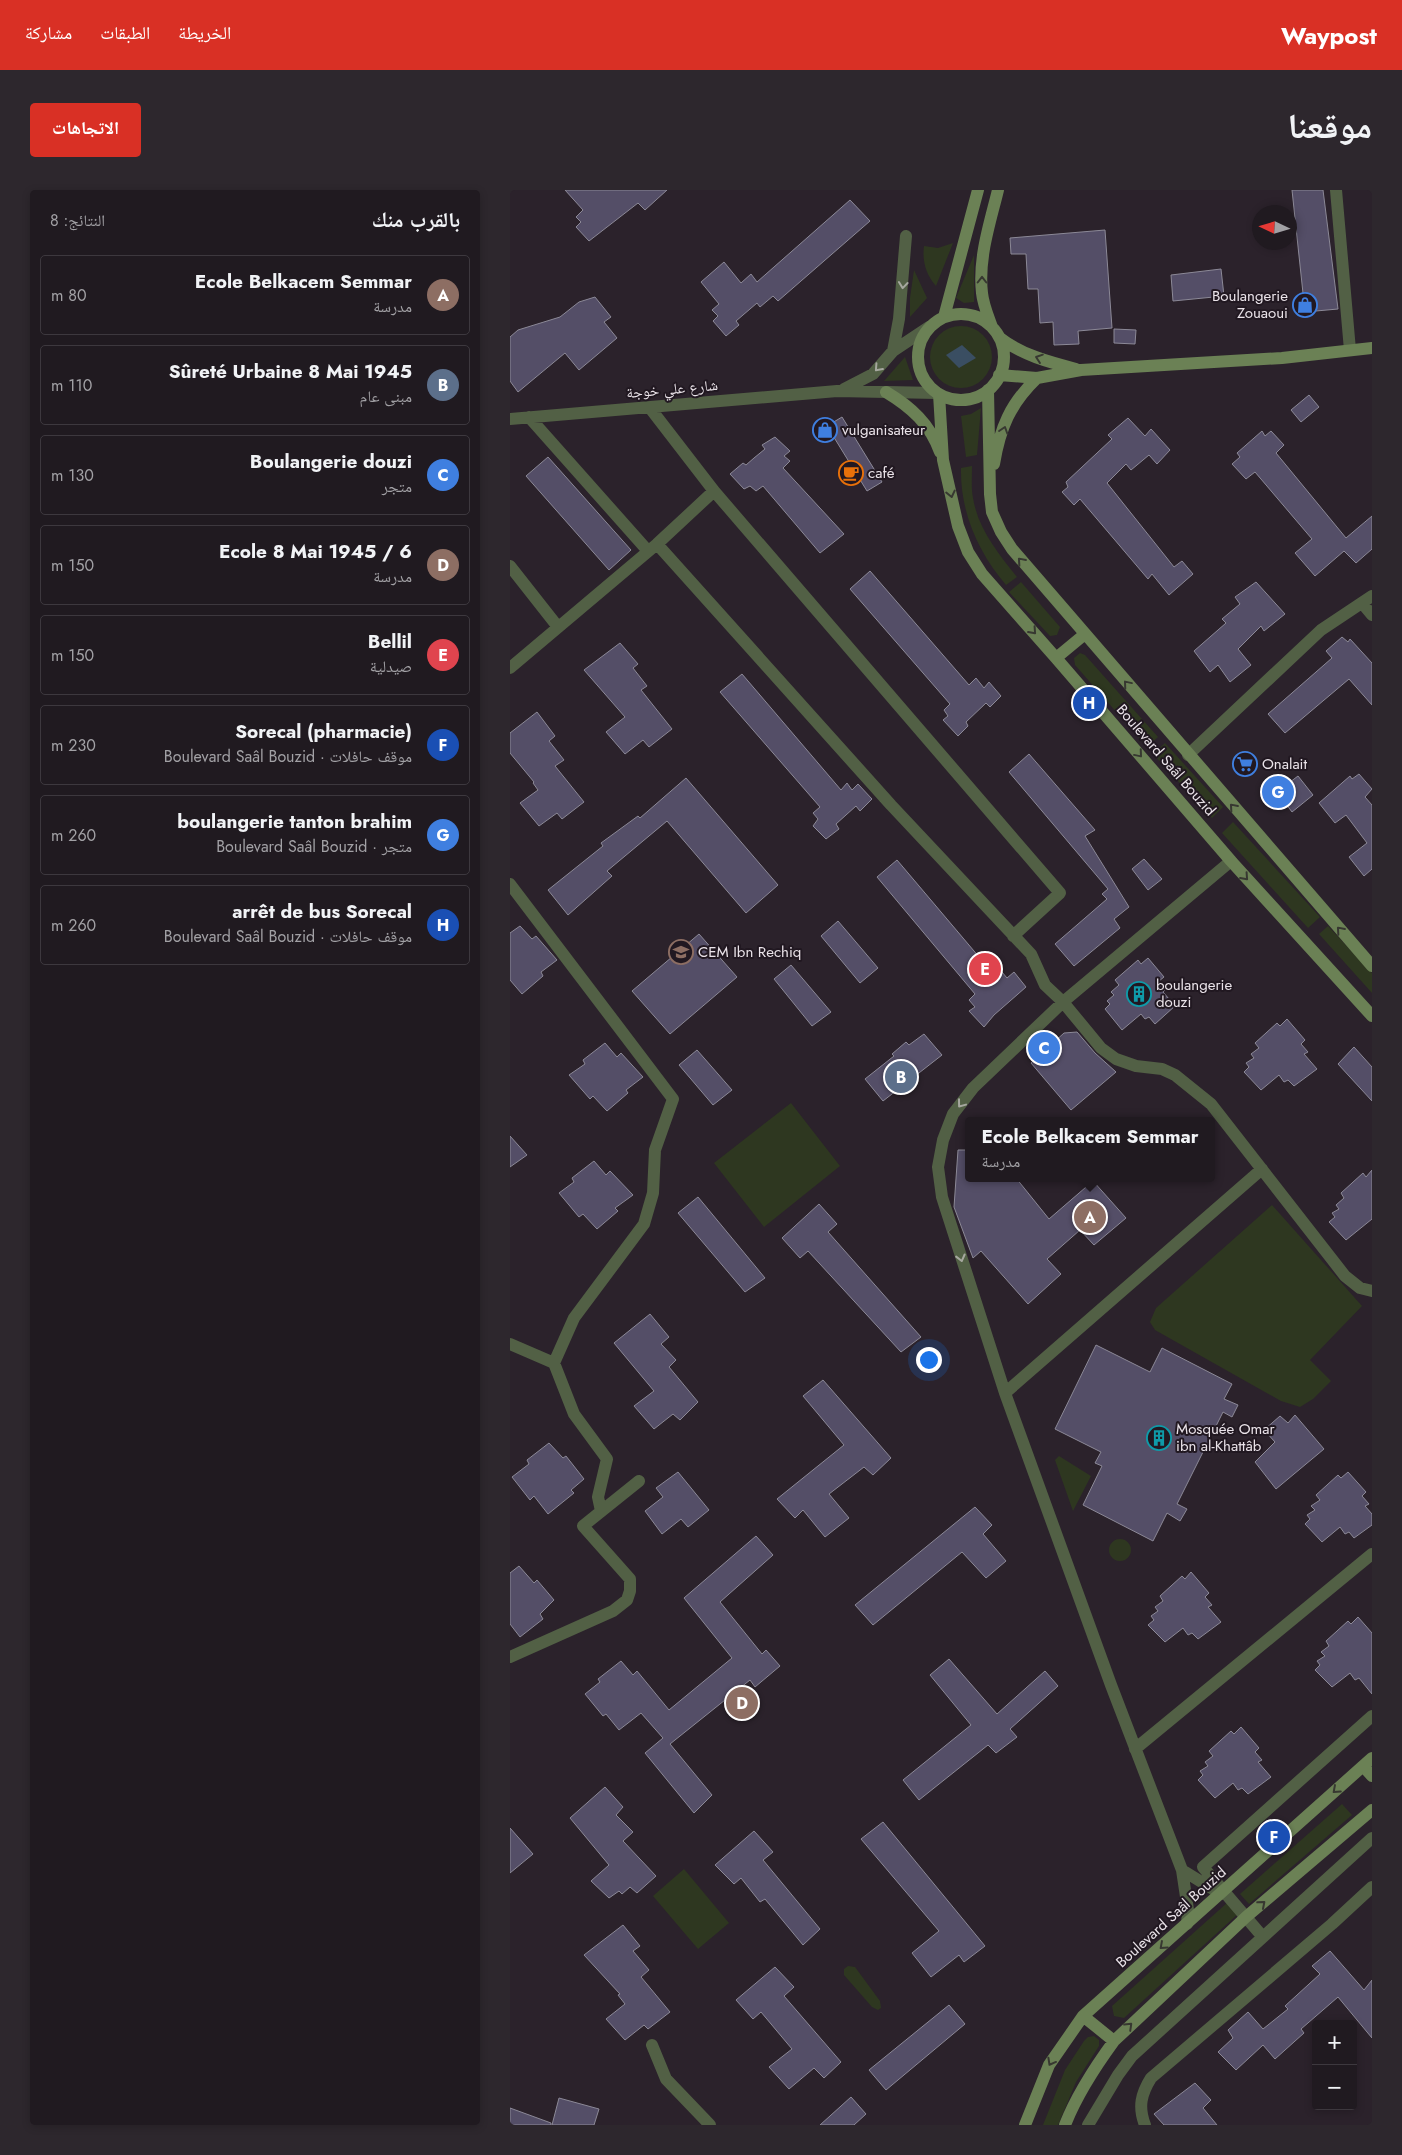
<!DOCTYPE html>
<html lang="ar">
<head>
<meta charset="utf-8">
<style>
  :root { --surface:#201a20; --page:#2d272d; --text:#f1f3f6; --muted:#a2a1a5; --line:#3d383e; --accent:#d93025 }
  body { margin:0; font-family:Jost,"Noto Naskh Arabic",sans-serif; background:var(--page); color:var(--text); direction:rtl }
  .controls { position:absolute; right:15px; bottom:15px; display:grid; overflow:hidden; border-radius:5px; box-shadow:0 2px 8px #0003 }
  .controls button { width:45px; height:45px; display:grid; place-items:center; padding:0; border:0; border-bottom:1px solid var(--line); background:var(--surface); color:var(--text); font:25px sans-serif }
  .compass { position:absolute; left:742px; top:15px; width:45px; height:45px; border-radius:50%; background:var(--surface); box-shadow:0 2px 8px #0003; rotate:274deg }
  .you { position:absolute; left:418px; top:1169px; width:18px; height:18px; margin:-12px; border:4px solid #fff; border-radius:50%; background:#1a73e8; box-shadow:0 0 0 8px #1a73e833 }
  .badge { display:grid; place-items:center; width:32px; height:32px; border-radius:50%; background:var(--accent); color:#fff; font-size:16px; font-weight:700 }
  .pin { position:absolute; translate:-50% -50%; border:2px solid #fff; box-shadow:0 1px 5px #0006 }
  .popup { position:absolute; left:455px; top:927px; width:250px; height:65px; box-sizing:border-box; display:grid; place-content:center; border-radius:5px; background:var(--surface); filter:drop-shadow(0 1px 4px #0005); font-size:16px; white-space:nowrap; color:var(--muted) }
  .popup b { font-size:19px; color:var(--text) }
  .popup::after { content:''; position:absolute; left:50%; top:100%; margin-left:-10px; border:10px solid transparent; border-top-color:var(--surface) }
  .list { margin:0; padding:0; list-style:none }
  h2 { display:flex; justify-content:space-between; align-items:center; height:65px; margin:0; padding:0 20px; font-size:21px }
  h2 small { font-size:16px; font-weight:400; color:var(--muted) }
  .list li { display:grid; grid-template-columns:32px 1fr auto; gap:15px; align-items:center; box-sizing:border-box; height:80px; margin:0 10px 10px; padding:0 10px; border:1px solid var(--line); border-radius:5px }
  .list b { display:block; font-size:19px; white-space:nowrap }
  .list p { margin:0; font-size:16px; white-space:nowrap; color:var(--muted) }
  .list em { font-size:16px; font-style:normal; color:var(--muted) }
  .map { position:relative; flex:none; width:862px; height:1935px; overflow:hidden; direction:ltr; border-radius:5px }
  header { display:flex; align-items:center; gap:30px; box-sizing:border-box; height:70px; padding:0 25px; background:var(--accent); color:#fff }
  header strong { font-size:24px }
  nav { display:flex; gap:28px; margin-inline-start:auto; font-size:18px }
  .intro { display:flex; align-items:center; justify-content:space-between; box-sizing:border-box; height:120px; padding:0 30px }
  h1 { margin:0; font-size:35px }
  .button { padding:12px 22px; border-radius:5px; background:var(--accent); color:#fff; font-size:18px; font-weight:700 }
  main { display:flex; gap:30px; padding:0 30px }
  aside { flex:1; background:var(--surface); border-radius:5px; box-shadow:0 2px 8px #0003 }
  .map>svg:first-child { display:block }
  .green { fill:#2e3720 }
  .water { fill:#3a4e62 }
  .building { fill:#544e67; stroke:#8c8997 }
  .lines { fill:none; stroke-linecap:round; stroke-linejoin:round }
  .street { stroke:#526045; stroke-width:12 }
  .secondary { stroke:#6b8155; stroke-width:12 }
  .oneway { stroke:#373831 }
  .oneway2 { stroke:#a6a89f }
  .labels { text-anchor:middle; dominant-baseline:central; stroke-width:4; stroke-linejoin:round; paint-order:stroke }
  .poi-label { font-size:15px; fill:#eae3e9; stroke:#211821; text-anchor:start }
  .street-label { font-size:15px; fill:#eae3e9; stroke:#211821 }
</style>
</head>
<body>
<header>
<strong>Waypost</strong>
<nav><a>الخريطة</a><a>الطبقات</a><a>مشاركة</a></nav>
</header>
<div class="intro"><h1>موقعنا</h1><a class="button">الاتجاهات</a></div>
<main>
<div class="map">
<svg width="862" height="1935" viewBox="0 0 862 1935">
  <rect width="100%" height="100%" fill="#2b222b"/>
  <path class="green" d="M443,53L426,96C416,85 412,71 414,56L428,58Z
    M464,65V112L454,113L446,108Z
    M404,80L417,108L400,127V108Z
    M420 167a31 31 0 1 1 62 0a31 31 0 1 1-62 0Z
    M395,167L403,190L374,191Z
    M471,218L467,265L456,267L451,226L461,224Z
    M462,276C462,287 461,298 463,308C468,339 488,363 507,387L496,395C468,362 450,322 451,278Z
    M511,392L550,437L547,445L540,446L499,402Z
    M570,463L575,465L648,547L637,557L565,475L564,468Z
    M655,553L713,617L702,628L643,564Z
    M723,632L810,727L798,738L712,643Z
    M818,736L862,783V803L809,744Z
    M281,913L330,976L254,1037L204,973Z
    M762,1015L852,1116L800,1170L821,1191L803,1209L790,1217L771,1211L645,1140L640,1132L646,1118Z
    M549,1266L581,1286L563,1321L545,1270Z
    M599 1360a11 11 0 1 1 22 0a11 11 0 1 1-22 0Z
    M832,1614L842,1625L739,1714L730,1704Z
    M174,1679L219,1733L188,1759L143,1706Z
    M718,1712L729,1723L614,1828L604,1826L602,1816Z
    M338,1776L345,1777L370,1811L371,1818L368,1820L362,1817L334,1785V1779Z
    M584,1846L589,1850V1856L566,1892L548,1935H533L555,1880L574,1851L578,1847Z"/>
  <path class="water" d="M452,155L466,168L449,178L436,165Z"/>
  <path class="building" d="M55,0H157L135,20L128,13L79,51L66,37L71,32L66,27L73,20Z
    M782,0H813L828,119L795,122Z
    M340,10L360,31L268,111L263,106L250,117L247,113L226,131L229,135L216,146L203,131L208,126L202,120L209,114L191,92L214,72L231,93L241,84L247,92Z
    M595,40L602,138L568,141L569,154L544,155L543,132L530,133L528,99H518L516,64H501L500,48Z
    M711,79L714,106L663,111L661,85Z
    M85,107L101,127L94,132L107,148L69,180L55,163L8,202L0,191V147L8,140L50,127L69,112Z
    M604,139L626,140L625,154L604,153Z
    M799,205L809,217L791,232L781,220Z
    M332,227L372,292L357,301L317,236Z
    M618,228L635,246L641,239L660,260L647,274L639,265L621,280L616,274L597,293L664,377L672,371L683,384L659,405L642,384L638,389L570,309L564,315L552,302L558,297L556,292L602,249L598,245Z
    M752,241L755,246L761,241L774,255L766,263L836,348L862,326V359L846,373L834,361L805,386L785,363L802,349L745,282L736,289L722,274L730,267L727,263Z
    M265,247L280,261L274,266L280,271L273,278L334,344L310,363L253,296L246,301L240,296L234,299L220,284L233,273L236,275L244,268L255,259L252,255Z
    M38,267L121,360L99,380L16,286Z
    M360,381L459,495L466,488L474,498L479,492L491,506L480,517L476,513L456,532L458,536L448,546L433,530L438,526L434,520L440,514L340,399Z
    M746,392L775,424L754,441L751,436L728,459L741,475L720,492L708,475L700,482L684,461L716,433L712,429L730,414L725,407Z
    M832,447L838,452L840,449L862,473V515L839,489L775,543L758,524L822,468L816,461Z
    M110,453L128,474L123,478L137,496L131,500L162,539L139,557L133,550L115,564L96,542L115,527L74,480Z
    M232,484L331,600L337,593L342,600L348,594L362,609L350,621L346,616L326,634L329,639L316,649L303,636L308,629L303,623L310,617L210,502Z
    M27,522L45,546L39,551L54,570L45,576L74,612L52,629L47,623L29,636L10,613L28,600L23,593L24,592L0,563V543Z
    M519,564L585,640L575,646L619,717L604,729L610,738L564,776L545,754L597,709L592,704L598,699L499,582Z
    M849,584L862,599L855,607L862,615V679L854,686L839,667L857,653L836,625L825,633L809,613L840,586L842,589Z
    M788,586L803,605L782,622L767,602Z
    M176,588L268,695L236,723L157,631L97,681L102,686L58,725L38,700L93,656L91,653L128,626L130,628Z
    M634,669L652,689L638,700L622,679Z
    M387,670L486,787L492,782L497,788L504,782L516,797L484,825L474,837L459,821L465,817L459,810L465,804L367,687Z
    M328,731L368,778L350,793L311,746Z
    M10,736L22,749L26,746L47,770L31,782L33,786L12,804L0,790V743Z
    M189,744L227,787L160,844L122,801Z
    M638,768L654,787L649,791L656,799L653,802L665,816L645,834L639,827L635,829L631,824L612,840L595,819L600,814L597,811L604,805L601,802L609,795L605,790L628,770L631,774Z
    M281,775L321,822L302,836L264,789Z
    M777,829L795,850L791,854L798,862L794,864L807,879L784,896L778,890L774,892L769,885L751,900L734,882L739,877L736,873L744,868L741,864L749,858L745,853L767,833L770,836Z
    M567,842L585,863L606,882L561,920L521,873L554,843Z
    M414,844L432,865L373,911L355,889L384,866L382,864L396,852L399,855Z
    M95,853L107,867L111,863L133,887L116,900L118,903L97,921L83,906L80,909L59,885L75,874L73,870Z
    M844,857L862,877V911L828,874Z
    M187,860L222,900L203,915L169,875Z
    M0,946L17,965L0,977Z
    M448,960H459V988H506L539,1029L583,991L616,1028L584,1055L570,1040L537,1069L551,1084L518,1114L471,1061L463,1068L444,1017Z
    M84,971L96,985L100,981L123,1005L105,1018L108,1021L87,1039L73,1024L69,1027L49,1003L64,992L62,988Z
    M862,980V1029L836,1050L819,1032L825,1027L822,1023L829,1019L826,1015L834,1008L831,1003L853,983L856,987Z
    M188,1007L255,1088L235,1102L168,1023Z
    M309,1014L327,1034L318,1042L411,1147L391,1162L298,1061L290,1068L272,1048Z
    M140,1124L159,1147L151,1154L166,1170L159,1177L188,1212L170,1230L163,1224L144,1239L124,1216L144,1201L104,1153Z
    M586,1155L640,1182L652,1158L722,1194L714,1209L728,1215L722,1227L713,1222L667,1314L677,1319L670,1331L657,1323L643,1351L573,1315L592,1276L585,1273L591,1262L545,1239Z
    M313,1190L381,1268L363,1285L354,1277L319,1304L339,1328L315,1347L293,1320L285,1328L267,1309L334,1255L293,1206Z
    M785,1225L814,1259L766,1299L745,1272L765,1252L754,1240L770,1226L778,1233Z
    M39,1253L53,1268L56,1266L74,1289L61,1300L64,1303L38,1324L24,1306L20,1310L2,1287L19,1274L17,1270Z
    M168,1282L199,1320L178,1337L171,1329L152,1344L135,1321L153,1307L146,1298Z
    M838,1282L856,1302L852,1306L859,1314L855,1316L862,1324V1335L844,1348L839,1342L835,1344L830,1337L812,1352L795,1334L800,1329L797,1325L805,1320L801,1316L810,1310L806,1305L828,1285L831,1288Z
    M465,1317L482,1335L473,1344L496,1371L476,1388L452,1362L363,1435L345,1415Z
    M246,1346L263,1365L210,1412L252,1464L256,1460L270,1476L245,1497L240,1490L160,1554L202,1605L184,1623L135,1563L153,1548L131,1523L109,1540L96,1524L93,1526L75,1504L90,1492L88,1489L111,1471L123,1485L127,1481L159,1520L222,1468L174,1408Z
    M9,1376L24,1393L27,1390L44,1410L30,1424L33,1429L10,1447L0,1434V1383Z
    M681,1382L699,1403L695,1407L702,1415L698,1417L711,1432L688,1449L682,1443L678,1445L673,1438L655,1452L638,1435L644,1430L641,1426L648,1421L645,1417L653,1411L650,1406L672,1386L675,1389Z
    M848,1427L862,1443V1504L849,1488L845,1490L840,1483L822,1497L805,1480L810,1475L807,1471L815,1466L811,1462L819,1456L816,1451L838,1431L841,1434Z
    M439,1469L487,1524L535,1481L548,1496L500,1539L507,1547L486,1563L478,1555L409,1610L393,1590L461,1535L420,1485Z
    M731,1537L749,1558L745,1562L752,1570L748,1572L761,1587L738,1604L732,1598L728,1600L723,1593L705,1608L688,1590L693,1585L690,1581L698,1576L695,1572L703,1566L699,1561L721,1541L724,1544Z
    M95,1597L113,1617L106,1625L123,1642L113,1651L146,1686L127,1703L120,1697L112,1704L109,1701L99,1708L81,1691L99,1675L60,1628Z
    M373,1632L475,1756L454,1772L449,1765L421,1787L402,1763L429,1741L351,1649Z
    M0,1638L23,1664L0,1683Z
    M244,1641L263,1662L253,1670L310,1739L293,1755L255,1709L250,1712L231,1688L224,1694L205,1675Z
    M113,1735L130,1756L123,1761L139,1780L131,1787L160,1822L138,1839L134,1835L115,1850L96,1829L115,1814L108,1805L110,1804L74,1765Z
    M820,1761L854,1800L862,1790V1848L828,1807L791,1839L794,1843L765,1869L753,1855L726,1880L708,1862L723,1848L718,1840L738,1822L753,1839L778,1819L775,1816L810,1784L802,1776Z
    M265,1777L284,1797L274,1806L331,1872L314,1888L304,1878L279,1899L259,1877L282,1859L251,1822L243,1829L226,1810Z
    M439,1815L455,1834L376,1900L359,1880Z
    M685,1893L701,1910L693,1918L707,1935H654L644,1924Z
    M341,1907L356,1924L344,1935H310Z
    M49,1908L89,1919L84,1935H42Z
    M0,1918L41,1933V1935H0Z"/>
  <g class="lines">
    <path class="street" d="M826,0L840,160
      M383,161L389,129L396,46
      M334,199L363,184L383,161L419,137
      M140,218L204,301L550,703L503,746
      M19,227L138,361
      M0,229L327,201L427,203
      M147,354L381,615L521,764L535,795L553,812L721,671
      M0,376L48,437
      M852,413L862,425
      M0,478L147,354L204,301
      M678,565L811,440L862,406
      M0,694L163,909L145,960L143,1003L134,1034L64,1128L44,1173
      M0,1154L44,1173L64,1224L97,1269L88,1307L91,1321
      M495,1203L752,979
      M0,1467L103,1421L117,1410L120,1401V1389L73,1336L129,1291
      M625,1559L862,1364
      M672,1680L711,1704
      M677,1734L678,1720L672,1680L601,1495L495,1203L432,1007L428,977L433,950L443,924L463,898L553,812L591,858L606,869L626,876L652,879L665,885L701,914L835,1086L850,1098L862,1101
      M752,1746L693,1677L862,1526
      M142,1855L156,1889L200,1935
      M578,1935L608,1885L622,1866L862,1648
      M635,1935C628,1917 631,1904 641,1888L822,1734L862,1697"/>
    <path class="secondary" d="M408 167a43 43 0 1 1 86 0a43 43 0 1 1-86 0Z
      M434,127L468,0
      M482,137C478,126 473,114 472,103C468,68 480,33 488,0
      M490,148C512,165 539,172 566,179
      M489,185L527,188L571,180L772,168L862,158
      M478,200L480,304L482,322L491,342L502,359L862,776
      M376,202C401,217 420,234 430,262
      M429,204L433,270L448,336L458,362L472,384L546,468L721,671L862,826
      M484,274C490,238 500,214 527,188
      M546,468L575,444
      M853,1576L862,1586
      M573,1826L604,1851
      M515,1935L539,1875L573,1826L862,1568
      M555,1935C567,1904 585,1877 604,1851L736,1727L862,1620"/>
  </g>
  <defs><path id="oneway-chevron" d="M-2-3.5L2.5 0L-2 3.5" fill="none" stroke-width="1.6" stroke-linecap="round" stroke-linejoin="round" transform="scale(1.25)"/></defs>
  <g class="oneway">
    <use href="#oneway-chevron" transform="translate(472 90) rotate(-90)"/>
    <use href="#oneway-chevron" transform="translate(529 168) rotate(-161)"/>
    <use href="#oneway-chevron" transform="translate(494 240) rotate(-72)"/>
    <use href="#oneway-chevron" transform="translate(441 304) rotate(77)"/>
    <use href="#oneway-chevron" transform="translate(511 371) rotate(-131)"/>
    <use href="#oneway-chevron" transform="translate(523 441) rotate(48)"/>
    <use href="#oneway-chevron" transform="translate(617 494) rotate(-130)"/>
    <use href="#oneway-chevron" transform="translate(629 564) rotate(50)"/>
    <use href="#oneway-chevron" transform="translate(723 617) rotate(-131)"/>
    <use href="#oneway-chevron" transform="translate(735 687) rotate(48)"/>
    <use href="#oneway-chevron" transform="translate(830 740) rotate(-131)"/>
    <use href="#oneway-chevron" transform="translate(826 1600) rotate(138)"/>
    <use href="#oneway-chevron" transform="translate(752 1714) rotate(-41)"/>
    <use href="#oneway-chevron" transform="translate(653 1756) rotate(138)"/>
    <use href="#oneway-chevron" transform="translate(619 1836) rotate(-44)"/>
    <use href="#oneway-chevron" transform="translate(541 1872) rotate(119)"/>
  </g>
  <g class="oneway2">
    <use href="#oneway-chevron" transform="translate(393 95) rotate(96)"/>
    <use href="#oneway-chevron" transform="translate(368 178) rotate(132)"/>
    <use href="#oneway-chevron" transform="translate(451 914) rotate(127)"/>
    <use href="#oneway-chevron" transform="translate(451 1068) rotate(76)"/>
  </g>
  <defs>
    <symbol id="shop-ring" viewBox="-11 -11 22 22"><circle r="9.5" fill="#211821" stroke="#3f7fe0" stroke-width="1.5"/><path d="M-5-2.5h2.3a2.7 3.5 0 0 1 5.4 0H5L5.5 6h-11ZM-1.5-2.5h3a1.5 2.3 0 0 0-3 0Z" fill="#3f7fe0"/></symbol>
    <symbol id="cafe-ring" viewBox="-11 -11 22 22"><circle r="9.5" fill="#211821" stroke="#e8710a" stroke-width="1.5"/><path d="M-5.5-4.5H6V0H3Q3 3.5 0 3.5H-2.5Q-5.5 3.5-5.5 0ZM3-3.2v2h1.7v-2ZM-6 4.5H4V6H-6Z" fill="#e8710a"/></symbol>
    <symbol id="supermarket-ring" viewBox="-11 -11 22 22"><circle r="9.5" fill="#211821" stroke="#3f7fe0" stroke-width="1.5"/><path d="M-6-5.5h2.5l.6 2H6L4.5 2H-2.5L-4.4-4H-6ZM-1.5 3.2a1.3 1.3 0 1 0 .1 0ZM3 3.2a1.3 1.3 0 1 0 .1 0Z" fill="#3f7fe0"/></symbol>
    <symbol id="school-ring" viewBox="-11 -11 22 22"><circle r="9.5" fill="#211821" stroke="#8d6e63" stroke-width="1.5"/><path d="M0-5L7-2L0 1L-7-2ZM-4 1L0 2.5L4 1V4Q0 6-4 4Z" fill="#8d6e63"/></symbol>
    <symbol id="building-ring" viewBox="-11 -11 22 22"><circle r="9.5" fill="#211821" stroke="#0f9aa8" stroke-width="1.5"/><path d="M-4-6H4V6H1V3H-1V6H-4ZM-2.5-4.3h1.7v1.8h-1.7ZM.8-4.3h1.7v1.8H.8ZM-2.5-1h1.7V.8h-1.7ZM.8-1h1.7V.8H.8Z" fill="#0f9aa8"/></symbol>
  </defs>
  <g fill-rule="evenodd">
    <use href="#shop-ring" x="781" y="101" width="28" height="28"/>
    <use href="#shop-ring" x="301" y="226" width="28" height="28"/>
    <use href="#cafe-ring" x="327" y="269" width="28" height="28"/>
    <use href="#supermarket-ring" x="721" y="560" width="28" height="28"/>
    <use href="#school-ring" x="157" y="748" width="28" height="28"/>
    <use href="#building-ring" x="615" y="790" width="28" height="28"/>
    <use href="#building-ring" x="635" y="1234" width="28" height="28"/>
  </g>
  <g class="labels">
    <g class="poi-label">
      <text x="778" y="106" text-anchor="end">Boulangerie<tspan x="778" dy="17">Zouaoui</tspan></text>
      <text x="332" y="240">vulganisateur</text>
      <text x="358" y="283">café</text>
      <text x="752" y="574">Onalait</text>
      <text x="188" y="762">CEM Ibn Rechiq</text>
      <text x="646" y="795">boulangerie<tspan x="646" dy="17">douzi</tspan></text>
      <text x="666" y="1239">Mosquée Omar<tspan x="666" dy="17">ibn al-Khattâb</tspan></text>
    </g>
    <g class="street-label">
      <text transform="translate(162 199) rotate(-5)">شارع علي خوجة</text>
      <text transform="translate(656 570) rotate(49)">Boulevard Saâl Bouzid</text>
      <text transform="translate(661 1727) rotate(-42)">Boulevard Saâl Bouzid</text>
    </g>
  </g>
</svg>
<div class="controls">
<button>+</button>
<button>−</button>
</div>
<svg class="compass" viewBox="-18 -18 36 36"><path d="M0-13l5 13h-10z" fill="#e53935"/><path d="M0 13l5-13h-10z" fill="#a2a1a5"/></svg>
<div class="you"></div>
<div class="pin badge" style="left:580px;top:1027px;background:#8d6e63">A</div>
<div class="popup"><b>Ecole Belkacem Semmar</b>مدرسة</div>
<div class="pin badge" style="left:391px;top:887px;background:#5c6f8a">B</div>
<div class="pin badge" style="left:534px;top:858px;background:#3f7fe0">C</div>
<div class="pin badge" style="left:232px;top:1513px;background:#8d6e63">D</div>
<div class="pin badge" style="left:475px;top:779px;background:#e0444e">E</div>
<div class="pin badge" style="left:764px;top:1647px;background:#1a4fb4">F</div>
<div class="pin badge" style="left:768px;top:602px;background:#3f7fe0">G</div>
<div class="pin badge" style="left:579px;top:513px;background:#1a4fb4">H</div>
</div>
<aside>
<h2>بالقرب منك<small>النتائج: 8</small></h2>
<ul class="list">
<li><span class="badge" style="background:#8d6e63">A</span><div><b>Ecole Belkacem Semmar</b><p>مدرسة</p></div><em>80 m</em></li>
<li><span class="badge" style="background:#5c6f8a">B</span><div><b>Sûreté Urbaine 8 Mai 1945</b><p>مبنى عام</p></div><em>110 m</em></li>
<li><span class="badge" style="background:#3f7fe0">C</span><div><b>Boulangerie douzi</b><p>متجر</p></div><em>130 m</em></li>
<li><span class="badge" style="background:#8d6e63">D</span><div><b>Ecole 8 Mai 1945 / 6</b><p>مدرسة</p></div><em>150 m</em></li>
<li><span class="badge" style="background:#e0444e">E</span><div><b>Bellil</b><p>صيدلية</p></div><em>150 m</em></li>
<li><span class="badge" style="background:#1a4fb4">F</span><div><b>Sorecal (pharmacie)</b><p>موقف حافلات · Boulevard Saâl Bouzid</p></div><em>230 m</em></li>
<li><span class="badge" style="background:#3f7fe0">G</span><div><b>boulangerie tanton brahim</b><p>متجر · Boulevard Saâl Bouzid</p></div><em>260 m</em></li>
<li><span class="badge" style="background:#1a4fb4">H</span><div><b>arrêt de bus Sorecal</b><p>موقف حافلات · Boulevard Saâl Bouzid</p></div><em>260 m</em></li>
</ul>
</aside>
</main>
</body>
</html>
